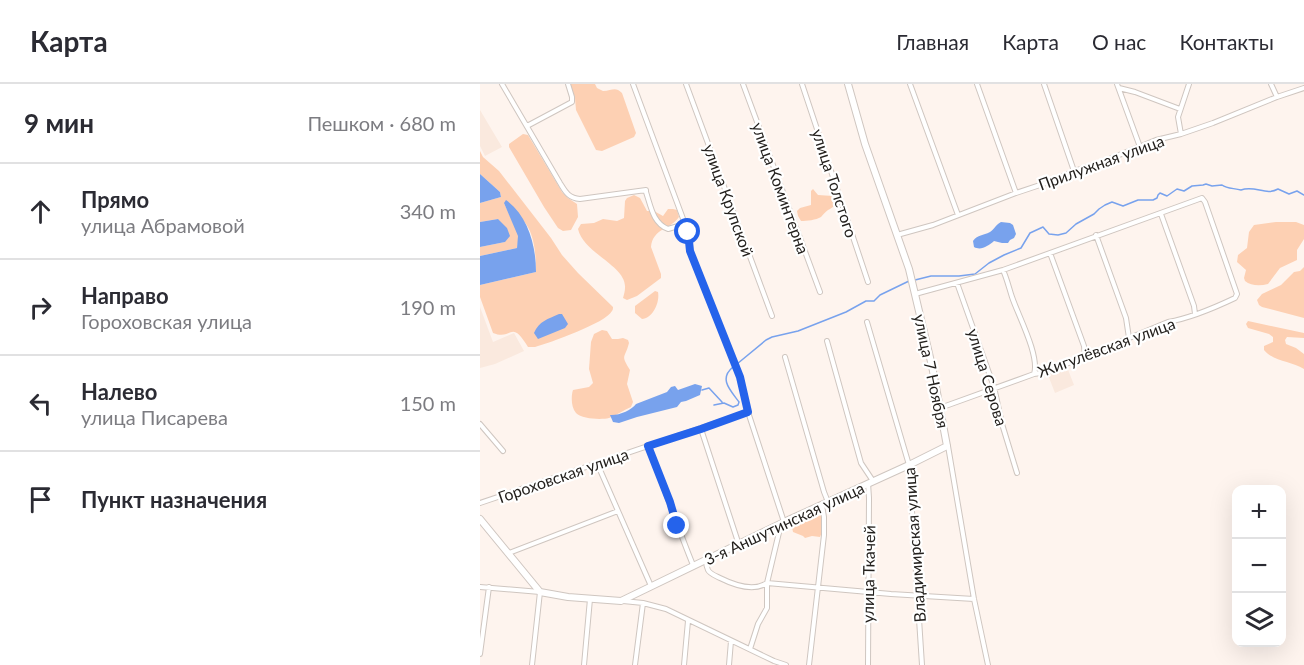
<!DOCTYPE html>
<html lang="ru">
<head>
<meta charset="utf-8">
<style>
  :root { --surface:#fff; --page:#f2f2f3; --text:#2b2b33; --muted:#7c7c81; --line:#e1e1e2 }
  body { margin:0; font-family:Lato,sans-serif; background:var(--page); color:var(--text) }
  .controls { position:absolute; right:18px; bottom:18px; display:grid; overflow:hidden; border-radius:12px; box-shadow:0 6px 24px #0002 }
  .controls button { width:54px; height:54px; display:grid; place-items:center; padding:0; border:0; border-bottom:2px solid var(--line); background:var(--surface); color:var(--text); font:30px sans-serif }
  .stop { position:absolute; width:18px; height:18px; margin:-14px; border:4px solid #2563eb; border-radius:50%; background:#fff }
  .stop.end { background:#2563eb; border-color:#fff; box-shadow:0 2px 6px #0008 }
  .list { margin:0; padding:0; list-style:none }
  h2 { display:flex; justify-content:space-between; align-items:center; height:78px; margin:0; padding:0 24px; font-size:26px }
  h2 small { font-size:20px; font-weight:400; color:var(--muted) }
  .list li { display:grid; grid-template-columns:39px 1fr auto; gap:18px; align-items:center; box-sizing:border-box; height:96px; padding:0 24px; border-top:2px solid var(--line) }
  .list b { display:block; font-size:22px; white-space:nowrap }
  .list p { margin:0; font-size:20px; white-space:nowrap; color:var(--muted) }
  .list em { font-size:20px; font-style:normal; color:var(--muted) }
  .icon { flex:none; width:33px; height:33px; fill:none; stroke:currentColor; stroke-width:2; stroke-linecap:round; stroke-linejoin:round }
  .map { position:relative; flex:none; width:824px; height:581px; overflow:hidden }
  header { display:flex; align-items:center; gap:36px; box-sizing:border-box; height:84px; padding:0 30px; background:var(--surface); border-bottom:2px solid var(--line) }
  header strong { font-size:28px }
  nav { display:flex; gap:33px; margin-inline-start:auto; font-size:21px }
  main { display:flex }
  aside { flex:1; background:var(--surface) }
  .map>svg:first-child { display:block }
  .built { fill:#fae9de }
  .green { fill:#fdd0b3 }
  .water { fill:#78a2ed }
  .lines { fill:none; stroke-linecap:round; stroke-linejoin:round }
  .stream { stroke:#78a2ed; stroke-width:1.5 }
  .street-casing { stroke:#cfc6c0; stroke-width:6 }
  .secondary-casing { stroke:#cfc6c0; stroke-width:8 }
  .street { stroke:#fff; stroke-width:4 }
  .secondary { stroke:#fff; stroke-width:6 }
  .route { stroke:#2563eb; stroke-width:8 }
  .labels { text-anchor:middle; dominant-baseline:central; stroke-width:4.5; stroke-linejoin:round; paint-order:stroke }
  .street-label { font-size:16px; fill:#24211e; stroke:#fff }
</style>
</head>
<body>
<header>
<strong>Карта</strong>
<nav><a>Главная</a><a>Карта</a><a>О нас</a><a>Контакты</a></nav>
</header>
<main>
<aside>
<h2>9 мин<small>Пешком · 680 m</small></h2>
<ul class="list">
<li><svg class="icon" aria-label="ahead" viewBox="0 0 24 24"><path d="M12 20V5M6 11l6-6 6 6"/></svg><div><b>Прямо</b><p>улица Абрамовой</p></div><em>340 m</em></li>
<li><svg class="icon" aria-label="right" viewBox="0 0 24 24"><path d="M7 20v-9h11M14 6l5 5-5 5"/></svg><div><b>Направо</b><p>Гороховская улица</p></div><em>190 m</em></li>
<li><svg class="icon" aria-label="left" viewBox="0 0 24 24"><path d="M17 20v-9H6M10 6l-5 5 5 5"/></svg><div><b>Налево</b><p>улица Писарева</p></div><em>150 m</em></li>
<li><svg class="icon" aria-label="arrive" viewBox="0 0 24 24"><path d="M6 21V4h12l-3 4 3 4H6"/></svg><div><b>Пункт назначения</b></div></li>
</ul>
</aside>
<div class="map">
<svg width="824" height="581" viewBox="0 0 824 581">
  <rect width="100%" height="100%" fill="#fef4ee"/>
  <path class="built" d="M0,26L22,63L5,72L0,62Z
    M0,223L13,258L34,249L44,267L15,280L0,284Z
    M587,283L594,301L575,309L568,291Z"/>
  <path class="green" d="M90,0H115L117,4L123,7C132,7 135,2 142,9L156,49L154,53L122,67L116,66L96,26L95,14Z
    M43,50L48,51L82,108L88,114L97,120L98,133L91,146L83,147L78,144L64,123L29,63V60Z
    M0,67L3,73L19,87L71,154L82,171L98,189L133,223C133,224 133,226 132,227C126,239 69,259 55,263H48C30,234 33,257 13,249L0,213V201L56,188C56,173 55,153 46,140C40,132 31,126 24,119L39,152L37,164L0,172V163L25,158L18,135L0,138V119L21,113L20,108L0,90Z
    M333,105L338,111L353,112C359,120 355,122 348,126C345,128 343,131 341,133C336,136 327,137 321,137L318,132L317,127L320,124L331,121V107Z
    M154,111L160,114L167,127H174L183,132L188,125H193L197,126L199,133C190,146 173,144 171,163L181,190V194L157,212L147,216L143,214C144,210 145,207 145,204C147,182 103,169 98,145L101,140L114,139L123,135L137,137L144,134L145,117L147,114Z
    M796,138H816L824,141V155L817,166V176L800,184L788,200C780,202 771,202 765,197L764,194L766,186L757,178L758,171L767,164L769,148L774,141Z
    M824,183V234L782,223L779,221L777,216L782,210L801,201L814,188L820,187Z
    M175,207L178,208C180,218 173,234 162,235L155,229V222Z
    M768,237L824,249V254L807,253L805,256L806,260L816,264L824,270V285C811,277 794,278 784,266V262L793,258V253L789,250L768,244L766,240Z
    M122,246L127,247L132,255H138L143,254L148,256L149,259C145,275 140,270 150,286L147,300L153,318L151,323C144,326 137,331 129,334C121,336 102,335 96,329C91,323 91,312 93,306L109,303L113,299L109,285L111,258L114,250Z
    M338,430L341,431L343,446L340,453L332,452L325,454L323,452L313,448L312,443L314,441Z"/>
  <path class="water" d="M0,90L20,108L21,113L0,119Z
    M26,116C48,132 56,161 56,188L0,201V172L37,164L38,152L24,119Z
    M18,135L27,144L30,152L25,158L0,163V138Z
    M521,138L530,139L533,141L536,150L534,154L530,156L528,159H522L514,157C508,162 501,167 494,163L493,157C498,150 503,152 510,148C515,145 515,141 521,138Z
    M79,230H82L88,240L85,244L58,255L54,249C59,237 68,235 79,230Z
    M215,300L222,302L220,311L206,317L201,318L197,323L157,333L139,339L133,338L130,331C138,332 152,326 156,320L187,308L191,303L195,302L198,306Z"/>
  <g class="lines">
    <path class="stream" d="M435,196L451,192H479L495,190L509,179L524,171L541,164L550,149L563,143L569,150L578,151L586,149L596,140L614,130L619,125L625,121L632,118L643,122L658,116H673L677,114L678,111L680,109L687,112L697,105L704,107L712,102L723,101L726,100L732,102L742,101C747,105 754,104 761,106C775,101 786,112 798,105L809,110L817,107L824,111
      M257,280L286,256L292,253L318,247L366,228L386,217H394L400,211L429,197
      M222,306L229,304L242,318
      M234,321L244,319L253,323L258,321L259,318C251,307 238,295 253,283"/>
    <defs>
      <path id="street" d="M22,0L80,99C85,107 88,114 100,115L166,106V108C171,123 173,139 188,145L205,140
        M153,0L205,140L209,153L210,167L260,293L268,328L304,438
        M206,0L292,232
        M263,0L340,208
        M322,0L388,198
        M430,0L478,131
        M497,0L536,109
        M564,0L594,87
        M637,0L660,63
        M791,0L797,13
        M639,4L655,8L700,25
        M47,42L92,18V13L88,0
        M701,50L698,33L709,0
        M681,130L714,222L715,230
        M417,151L453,141L536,109L569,98L594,87L622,78L676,56L701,50L733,39L797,13L824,4
        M616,151L646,234L649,254
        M570,169L604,262L605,273
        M523,186C527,195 529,204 532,213C538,231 560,272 554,290
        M477,199L514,303L522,340L537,389
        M435,210L523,186L722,114L725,118L757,210L755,214C734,224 711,234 688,238L567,288L554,290L460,324
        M387,238L429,381L442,581
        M347,257L381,379L393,397
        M305,273L344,408L348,418
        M0,340L23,367
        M221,345L259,461
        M168,362C184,402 197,442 213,481
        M468,362L494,515L508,581
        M117,379L171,502
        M388,399L389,414L388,581
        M0,419L268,328
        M29,469L138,427
        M226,476C226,479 227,484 228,486C230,490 236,492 240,494C254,501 273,508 287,499L411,510L494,515
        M0,503L60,508L52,581
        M143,517L163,519L186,525L294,577L306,581
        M270,565L278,540L287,524V499L301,440
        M0,570L9,503
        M104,581L110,515
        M155,581L163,519
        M204,581L208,537
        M249,581L251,557
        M329,581L344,451V433L342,421"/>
      <path id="secondary" d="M0,435L60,508L88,513L141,517L304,438L429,381L467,362L452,282L429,185L385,60L368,0"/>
    </defs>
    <use href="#street" class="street-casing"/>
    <use href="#secondary" class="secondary-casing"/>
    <use href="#street" class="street"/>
    <use href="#secondary" class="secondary"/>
  </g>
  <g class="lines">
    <path class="route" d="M197,442L190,418L168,362L221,345L268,328L260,293L210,167L208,148"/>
  </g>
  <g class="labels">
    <g class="street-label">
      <text transform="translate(621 78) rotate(-20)">Прилужная улица</text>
      <text transform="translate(355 99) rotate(72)">улица Толстого</text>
      <text transform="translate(301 104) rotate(70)">улица Коминтерна</text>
      <text transform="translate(249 116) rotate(70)">улица Крупской</text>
      <text transform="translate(626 263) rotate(-20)">Жигулёвская улица</text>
      <text transform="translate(452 287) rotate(78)">улица 7 Ноября</text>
      <text transform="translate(508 293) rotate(73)">улица Серова</text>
      <text transform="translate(83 391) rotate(-19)">Гороховская улица</text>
      <text transform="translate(304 439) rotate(-25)">3-я Аншутинская улица</text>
      <text transform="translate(434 461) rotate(-94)">Владимирская улица</text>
      <text transform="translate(388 490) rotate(-89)">улица Ткачей</text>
    </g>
  </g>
</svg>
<div class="controls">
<button>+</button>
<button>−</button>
<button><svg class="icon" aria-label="layers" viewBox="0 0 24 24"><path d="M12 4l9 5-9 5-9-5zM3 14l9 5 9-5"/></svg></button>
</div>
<div class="stop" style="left:208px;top:148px"></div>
<div class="stop end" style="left:197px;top:442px"></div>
</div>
</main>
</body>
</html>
